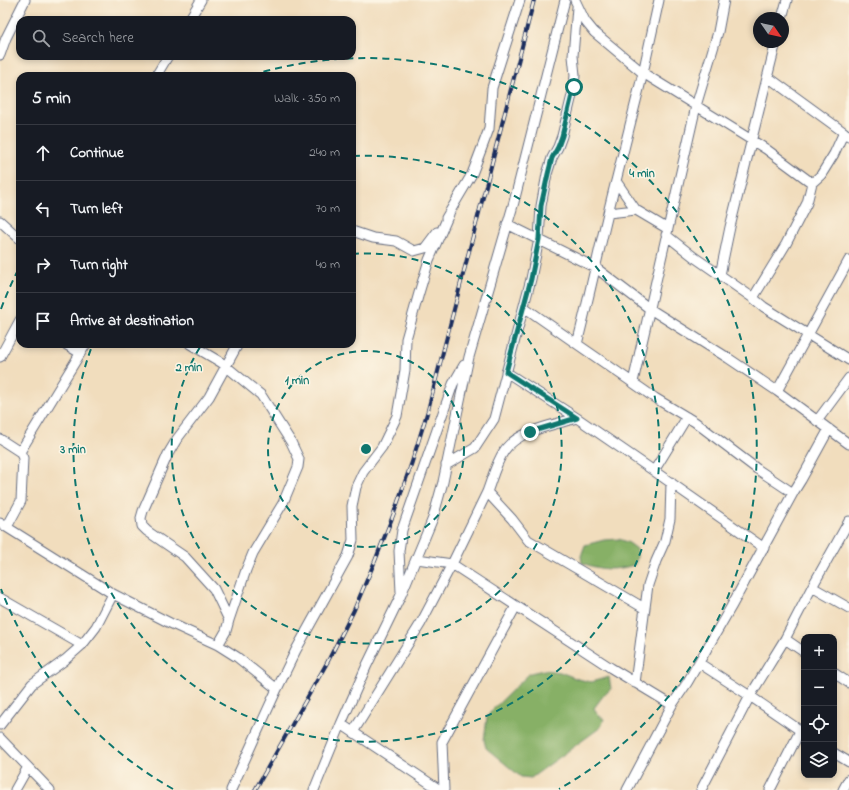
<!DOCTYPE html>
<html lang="en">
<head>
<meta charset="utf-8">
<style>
  :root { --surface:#171b24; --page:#242831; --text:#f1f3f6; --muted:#9ea1a6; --line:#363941 }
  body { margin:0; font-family:"Indie Flower",sans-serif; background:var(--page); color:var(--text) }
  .controls { position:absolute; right:12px; bottom:12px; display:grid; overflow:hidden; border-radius:8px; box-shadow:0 2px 6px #0003 }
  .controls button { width:36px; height:36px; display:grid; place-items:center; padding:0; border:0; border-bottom:1px solid var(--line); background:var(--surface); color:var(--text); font:20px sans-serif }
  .compass { position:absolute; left:753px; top:12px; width:36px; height:36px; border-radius:50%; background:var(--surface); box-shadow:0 2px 6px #0003; rotate:124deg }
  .stop { position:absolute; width:12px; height:12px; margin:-9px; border:3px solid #0f766e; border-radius:50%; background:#fff }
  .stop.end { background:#0f766e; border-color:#fff; box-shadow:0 1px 4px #0008 }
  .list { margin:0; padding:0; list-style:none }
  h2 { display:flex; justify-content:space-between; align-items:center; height:52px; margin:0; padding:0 16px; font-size:17px }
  h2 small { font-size:13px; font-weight:400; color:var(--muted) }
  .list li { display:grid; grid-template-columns:26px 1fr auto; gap:12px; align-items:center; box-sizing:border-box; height:56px; padding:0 16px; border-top:1px solid var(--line) }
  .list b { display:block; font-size:15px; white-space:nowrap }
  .list em { font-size:13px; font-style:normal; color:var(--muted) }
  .icon { flex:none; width:22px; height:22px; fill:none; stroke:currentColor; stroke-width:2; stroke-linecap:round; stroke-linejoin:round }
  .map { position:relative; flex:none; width:849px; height:790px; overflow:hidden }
  .search { position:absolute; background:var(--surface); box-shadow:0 2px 6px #0003; left:16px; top:16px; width:340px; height:44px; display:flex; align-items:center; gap:10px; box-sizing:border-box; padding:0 14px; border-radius:12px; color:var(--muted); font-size:15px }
  .panel { position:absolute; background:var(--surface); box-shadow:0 2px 6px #0003; left:16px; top:72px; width:340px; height:276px; border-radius:12px }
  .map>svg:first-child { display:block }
  .forest { fill:#87b066; stroke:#517062 }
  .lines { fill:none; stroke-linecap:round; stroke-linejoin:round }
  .street-casing { stroke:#666c7f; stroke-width:11 }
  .street { stroke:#fff; stroke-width:9 }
  .rail-casing { stroke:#1b2f5e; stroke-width:4 }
  .rail { stroke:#fcf5e5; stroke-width:2.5; stroke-dasharray:8; stroke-linecap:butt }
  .route { stroke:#0f766e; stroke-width:5 }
  .ring { fill:none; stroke:#0f766e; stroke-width:2; stroke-dasharray:7 5 }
  .centre { fill:#0f766e; stroke:#fcf5e5; stroke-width:2 }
  .ring-label { font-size:12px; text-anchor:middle; font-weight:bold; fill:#0f766e; stroke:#fcf5e5; stroke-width:3; stroke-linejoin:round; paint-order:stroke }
</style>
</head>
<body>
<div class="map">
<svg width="849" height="790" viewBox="0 0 849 790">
  <rect width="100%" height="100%" fill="#fcf5e5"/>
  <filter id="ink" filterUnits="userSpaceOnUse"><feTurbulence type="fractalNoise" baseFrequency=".025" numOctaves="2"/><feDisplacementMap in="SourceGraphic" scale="8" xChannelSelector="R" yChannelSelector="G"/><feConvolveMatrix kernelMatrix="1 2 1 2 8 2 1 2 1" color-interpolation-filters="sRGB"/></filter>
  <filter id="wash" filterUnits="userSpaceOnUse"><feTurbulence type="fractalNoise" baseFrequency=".012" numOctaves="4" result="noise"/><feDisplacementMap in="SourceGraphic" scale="16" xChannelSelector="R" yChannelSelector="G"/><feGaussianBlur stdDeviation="0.9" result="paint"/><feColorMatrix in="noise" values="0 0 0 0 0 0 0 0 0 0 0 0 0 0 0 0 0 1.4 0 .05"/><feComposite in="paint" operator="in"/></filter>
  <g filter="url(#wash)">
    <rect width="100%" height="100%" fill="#f1ddbd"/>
    <path class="forest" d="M619,539L629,543L637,549V559L634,565C614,571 601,570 582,563L581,556L585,545L604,540Z
      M544,670L560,672L578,679L591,682L609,677L611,689L603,696L594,708L598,715L604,719L601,727L531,778L521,777L486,748L484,740L487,717L493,709L530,673Z"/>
  </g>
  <g filter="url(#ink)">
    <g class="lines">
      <defs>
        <path id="street" d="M575,0L585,21L594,32L643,73L766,149L812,183
          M782,18L787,0
          M189,20L201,0
          M776,42L730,227L720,275L753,298L786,244L807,203L812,183L821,175L834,154L844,132
          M0,55L6,38L25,0
          M156,76L168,56
          M768,77L849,136
          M636,210L616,181L643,73L659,0
          M608,213L636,210L668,229
          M446,218L472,174L489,129L492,88L520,0
          M0,221L20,239
          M507,224L596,268L650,309L728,358L777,391L849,444
          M352,231L373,238L396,241L414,251L425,248L437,232
          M666,235L694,257L720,275
          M753,298L764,307L849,360
          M524,307L577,344C591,290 602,235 616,181
          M65,344L80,353
          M190,344L222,363L261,395L291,442L299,459L298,467L283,503L253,553L246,570L229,620
          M577,344L655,398L695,422L757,469L793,493L801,480L829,429
          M0,357L20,320
          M506,372L577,418C554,425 518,430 504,451C496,463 492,479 487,492L512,519L528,540L644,608
          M633,382L696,106L718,32L724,0
          M777,391L849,260
          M577,418L654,471L764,548
          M817,421L849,378
          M0,439L20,452L23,458L21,501L7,527
          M20,452L86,344
          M446,465L475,448L494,419L531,279L539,239L541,206L547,174L552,158L558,147L562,136L574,87L575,75L573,56L577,7
          M654,471L687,417
          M487,492L452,564L611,668L672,705
          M0,523L113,594L170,623L218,645L237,657L277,689
          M812,587L849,608
          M401,592L399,551L402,530L453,384L464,365
          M0,598L82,645
          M785,639L804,652
          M218,645L226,631L229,620L214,589L185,557L147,531L142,526L141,518L143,511L168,454L177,439L209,397L238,344
          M699,663L750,696L804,733
          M834,673L849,683
          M635,683L648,585L656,561L665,541L670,519L671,482
          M341,724L440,790
          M0,725L32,684L65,660L82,645L96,627L113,594
          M353,732L421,623L452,564L417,559
          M0,738L50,790
          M834,753L849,762
          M15,790L28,767
          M231,790L277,689L296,650L348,556L353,540L352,506L356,487L363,472L382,447L397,416L405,370L406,339L419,293L429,260L449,214
          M314,790L341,724L367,665L401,595L433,518L443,482L469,357L514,202L565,0
          M444,790L442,742L516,606
          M627,790L672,705L687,683L731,607L793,493
          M701,790L750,696L785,639L812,587L849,521
          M770,790L800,731
          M843,790L849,779"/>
      </defs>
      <use href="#street" class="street-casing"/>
      <use href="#street" class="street"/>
      <defs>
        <path id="rail" d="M255,790L328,661L354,610L375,561L394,513L412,462L428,410L534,0"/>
      </defs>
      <use href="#rail" class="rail-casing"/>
      <use href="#rail" class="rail"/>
    </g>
  </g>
  <g class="lines" filter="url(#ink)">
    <path class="route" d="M530,432L577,418L506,372L531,279L539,239L541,206L548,174L552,158L558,147L562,136L574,87"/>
  </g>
  <g class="ring">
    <circle cx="366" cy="449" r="98"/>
    <path d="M352 254A195 195 0 1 1 202 344"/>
    <path d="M353 156A293 293 0 1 1 92 346"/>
    <path d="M173 789A391 391 0 0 1 1 589M1 309A391 391 0 0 1 19 268M252 75A391 391 0 0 1 559 789"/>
  </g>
  <circle cx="366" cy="449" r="6" class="centre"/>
  <g class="ring-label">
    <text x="642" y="177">4 min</text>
    <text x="189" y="371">2 min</text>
    <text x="297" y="384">1 min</text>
    <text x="73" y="453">3 min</text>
  </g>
</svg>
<div class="controls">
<button>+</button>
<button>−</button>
<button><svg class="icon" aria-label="locate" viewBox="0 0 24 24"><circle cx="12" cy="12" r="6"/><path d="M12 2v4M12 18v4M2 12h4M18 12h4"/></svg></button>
<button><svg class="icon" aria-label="layers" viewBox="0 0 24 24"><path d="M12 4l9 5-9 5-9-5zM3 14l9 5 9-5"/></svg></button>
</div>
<svg class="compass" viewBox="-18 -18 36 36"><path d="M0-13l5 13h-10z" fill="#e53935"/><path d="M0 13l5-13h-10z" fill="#9ea1a6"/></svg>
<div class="stop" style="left:574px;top:87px"></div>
<div class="stop end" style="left:530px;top:432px"></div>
<div class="search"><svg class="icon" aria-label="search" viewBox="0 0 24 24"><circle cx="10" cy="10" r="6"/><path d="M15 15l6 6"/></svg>Search here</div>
<section class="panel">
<h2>5 min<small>Walk · 350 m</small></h2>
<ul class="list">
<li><svg class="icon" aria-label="ahead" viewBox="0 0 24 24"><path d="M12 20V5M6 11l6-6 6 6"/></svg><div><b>Continue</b></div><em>240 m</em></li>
<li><svg class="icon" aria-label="left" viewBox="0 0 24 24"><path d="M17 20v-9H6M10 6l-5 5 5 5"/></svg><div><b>Turn left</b></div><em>70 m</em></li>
<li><svg class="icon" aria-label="right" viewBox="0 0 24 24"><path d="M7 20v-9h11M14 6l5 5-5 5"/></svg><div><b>Turn right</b></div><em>40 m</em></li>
<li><svg class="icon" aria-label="arrive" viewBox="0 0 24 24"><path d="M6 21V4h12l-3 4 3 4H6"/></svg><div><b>Arrive at destination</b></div></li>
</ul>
</section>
</div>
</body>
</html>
